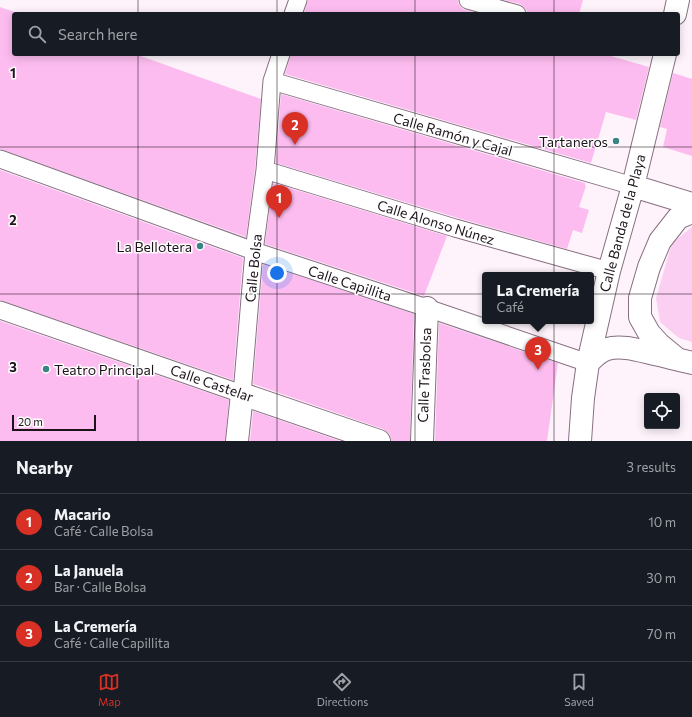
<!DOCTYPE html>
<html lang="en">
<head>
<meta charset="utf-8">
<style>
  :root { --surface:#171b24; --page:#20242c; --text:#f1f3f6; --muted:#9ea1a6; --line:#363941; --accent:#d93025 }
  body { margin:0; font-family:Commissioner,sans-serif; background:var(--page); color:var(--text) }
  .controls { position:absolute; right:12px; bottom:12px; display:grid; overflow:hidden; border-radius:4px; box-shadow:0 2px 10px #0003 }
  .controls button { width:36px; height:36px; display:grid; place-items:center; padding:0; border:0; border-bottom:1px solid var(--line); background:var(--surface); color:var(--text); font:20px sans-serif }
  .scale { position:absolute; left:12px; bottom:10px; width:84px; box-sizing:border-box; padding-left:4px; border:2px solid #1d141b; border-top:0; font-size:11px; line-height:14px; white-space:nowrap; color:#1d141b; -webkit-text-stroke:3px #fff; paint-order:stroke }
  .you { position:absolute; left:277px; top:273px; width:14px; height:14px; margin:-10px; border:3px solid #fff; border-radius:50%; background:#1a73e8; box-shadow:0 0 0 6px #1a73e833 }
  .badge { display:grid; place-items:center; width:26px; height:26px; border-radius:50%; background:var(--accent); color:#fff; font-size:13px; font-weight:700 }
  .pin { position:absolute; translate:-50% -33px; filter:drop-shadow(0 1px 2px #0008) }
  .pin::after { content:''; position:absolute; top:21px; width:14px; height:12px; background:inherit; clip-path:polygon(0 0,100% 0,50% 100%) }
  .popup { position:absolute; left:482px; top:272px; width:112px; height:52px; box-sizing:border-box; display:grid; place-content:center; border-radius:4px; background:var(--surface); filter:drop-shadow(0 1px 3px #0005); font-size:13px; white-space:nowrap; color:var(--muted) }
  .popup b { font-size:15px; color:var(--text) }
  .popup::after { content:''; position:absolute; left:50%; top:100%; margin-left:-8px; border:8px solid transparent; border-top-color:var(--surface) }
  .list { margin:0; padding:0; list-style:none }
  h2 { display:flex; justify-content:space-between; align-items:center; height:52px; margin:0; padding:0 16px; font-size:17px }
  h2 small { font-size:13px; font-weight:400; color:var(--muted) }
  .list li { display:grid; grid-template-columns:26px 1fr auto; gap:12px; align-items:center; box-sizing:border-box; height:56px; padding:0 16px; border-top:1px solid var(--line) }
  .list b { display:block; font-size:15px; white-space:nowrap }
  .list p { margin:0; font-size:13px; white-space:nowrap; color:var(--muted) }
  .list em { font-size:13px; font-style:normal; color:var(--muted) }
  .icon { flex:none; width:22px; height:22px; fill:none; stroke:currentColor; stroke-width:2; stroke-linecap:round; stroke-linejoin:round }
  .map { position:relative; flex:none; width:692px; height:441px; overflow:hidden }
  .search { position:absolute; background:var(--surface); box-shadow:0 2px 10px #0003; left:12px; right:12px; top:12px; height:44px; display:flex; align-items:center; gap:10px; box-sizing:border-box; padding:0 14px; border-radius:4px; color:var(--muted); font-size:15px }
  .sheet { height:220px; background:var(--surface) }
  nav { display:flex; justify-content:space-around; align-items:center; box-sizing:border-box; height:56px; border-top:1px solid var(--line); background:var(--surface); font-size:11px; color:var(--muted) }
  nav a { display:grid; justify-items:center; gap:2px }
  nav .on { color:var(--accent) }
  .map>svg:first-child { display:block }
  .green { fill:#facff1 }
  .building { fill:#fdbcf0 }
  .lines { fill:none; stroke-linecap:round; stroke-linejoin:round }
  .pedestrian-casing { stroke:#876f82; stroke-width:19 }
  .minor-casing { stroke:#876f82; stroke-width:24 }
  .tertiary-casing { stroke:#876f82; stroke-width:24 }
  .pedestrian { stroke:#fff; stroke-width:17 }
  .minor { stroke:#fff; stroke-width:22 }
  .tertiary { stroke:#fff; stroke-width:22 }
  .grid { fill:none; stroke:#1d141b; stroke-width:1; stroke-opacity:0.55 }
  .poi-dot { fill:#3b8384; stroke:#fff; stroke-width:1.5 }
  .labels { text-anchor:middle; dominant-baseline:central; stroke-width:3; stroke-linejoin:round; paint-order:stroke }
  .street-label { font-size:14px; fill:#1d141b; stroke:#fff }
  .poi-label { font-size:14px; fill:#1d141b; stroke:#fff; text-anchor:end }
  .grid-label { font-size:13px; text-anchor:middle; font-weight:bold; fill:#1d141b; stroke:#fff; stroke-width:3; stroke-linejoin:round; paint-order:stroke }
</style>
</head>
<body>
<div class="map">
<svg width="692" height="441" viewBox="0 0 692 441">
  <rect width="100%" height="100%" fill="#fef3fb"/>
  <path class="green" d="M692,227V342L679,338L660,322L656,298L672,243Z"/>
  <path class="building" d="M308,0H458V3L461,7L465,10L481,14H304Z
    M504,0H583L579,14H527V11L524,7L520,4Z
    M0,7L21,14H14V54H135L261,99L255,169L246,237L3,150L0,149Z
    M291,54H604L649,67L636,120L606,112L591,163L285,74Z
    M673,73L692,79V156L663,147L667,129L660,127Z
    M281,94L585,183V185L586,186L579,207L589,210L582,233L573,230L567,249L458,218L276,163Z
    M0,170L243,258L233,380L3,301L0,300Z
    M273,183L447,236L424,296L265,244Z
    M263,264L414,314L410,441H391V438L389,433L383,429L253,384Z
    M0,321L229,400L225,441H0Z
    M439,323L558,363L547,441H435Z
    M253,411L340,441H250Z"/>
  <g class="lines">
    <defs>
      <path id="pedestrian" d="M468,0L517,14
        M293,14L298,0
        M272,81L633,186
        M0,159L254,251L427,308L588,363
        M265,170L455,228L609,271
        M0,310L242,394L254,251L265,170L272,81L281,54"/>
      <path id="minor" d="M237,441L242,394L379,441
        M422,441L427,308"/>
      <path id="tertiary" d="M675,14L678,0
        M633,186L692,204
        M676,358L659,344L649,333L640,317V298L649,267L660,241L678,218L692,212
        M588,363C593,358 599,351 607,349C623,344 644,352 659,355C670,358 681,360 692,363
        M580,441L583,398L588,363L609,271L633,186L665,54"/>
    </defs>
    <use href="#pedestrian" class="pedestrian-casing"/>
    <use href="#minor" class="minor-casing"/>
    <use href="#tertiary" class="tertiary-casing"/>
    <use href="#pedestrian" class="pedestrian"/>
    <use href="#minor" class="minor"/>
    <use href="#tertiary" class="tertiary"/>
  </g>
  <path class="grid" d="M138,0V14M277,0V14M415,0V14M554,0V14M138,54V441M277,54V441M415,54V441M554,54V441M0,147H692M0,294H692"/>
  <g class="poi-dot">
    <circle cx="616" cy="141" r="4"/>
    <circle cx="200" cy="246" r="4"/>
    <circle cx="46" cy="369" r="4"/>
  </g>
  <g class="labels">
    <g class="street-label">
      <text transform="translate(453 134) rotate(16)">Calle Ramón y Cajal</text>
      <text transform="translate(436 222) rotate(17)">Calle Alonso Núnez</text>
      <text transform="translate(622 223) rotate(-75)">Calle Banda de la Playa</text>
      <text transform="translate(253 268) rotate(-84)">Calle Bolsa</text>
      <text transform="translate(350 283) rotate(18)">Calle Capillita</text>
      <text transform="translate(424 375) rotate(-88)">Calle Trasbolsa</text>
      <text transform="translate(212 383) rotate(19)">Calle Castelar</text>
    </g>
    <g class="poi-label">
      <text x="608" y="141">Tartaneros</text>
      <text x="192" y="246">La Bellotera</text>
      <text x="54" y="369" text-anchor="start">Teatro Principal</text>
    </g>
  </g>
  <g class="grid-label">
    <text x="13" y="78">1</text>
    <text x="13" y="225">2</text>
    <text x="13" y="372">3</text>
  </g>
</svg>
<div class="controls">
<button><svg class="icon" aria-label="locate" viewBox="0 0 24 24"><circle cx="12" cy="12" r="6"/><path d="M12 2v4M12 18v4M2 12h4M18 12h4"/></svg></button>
</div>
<div class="scale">20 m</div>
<div class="you"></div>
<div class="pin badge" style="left:279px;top:218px">1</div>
<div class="pin badge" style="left:295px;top:145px">2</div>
<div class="pin badge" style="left:538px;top:370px">3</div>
<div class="popup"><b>La Cremería</b>Café</div>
<div class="search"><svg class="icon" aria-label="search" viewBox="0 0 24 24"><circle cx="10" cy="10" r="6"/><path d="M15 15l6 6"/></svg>Search here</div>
</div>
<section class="sheet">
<h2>Nearby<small>3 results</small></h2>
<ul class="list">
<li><span class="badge">1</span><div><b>Macario</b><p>Café · Calle Bolsa</p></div><em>10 m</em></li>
<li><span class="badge">2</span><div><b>La Januela</b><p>Bar · Calle Bolsa</p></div><em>30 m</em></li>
<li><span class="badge">3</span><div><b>La Cremería</b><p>Café · Calle Capillita</p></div><em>70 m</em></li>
</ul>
</section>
<nav>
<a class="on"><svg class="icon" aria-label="map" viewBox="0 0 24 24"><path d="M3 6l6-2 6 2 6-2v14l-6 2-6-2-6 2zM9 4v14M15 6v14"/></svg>Map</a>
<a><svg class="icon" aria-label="directions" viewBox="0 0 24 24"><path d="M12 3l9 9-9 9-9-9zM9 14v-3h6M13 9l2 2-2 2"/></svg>Directions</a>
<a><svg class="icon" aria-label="saved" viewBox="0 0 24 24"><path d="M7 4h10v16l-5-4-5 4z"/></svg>Saved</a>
</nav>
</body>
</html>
